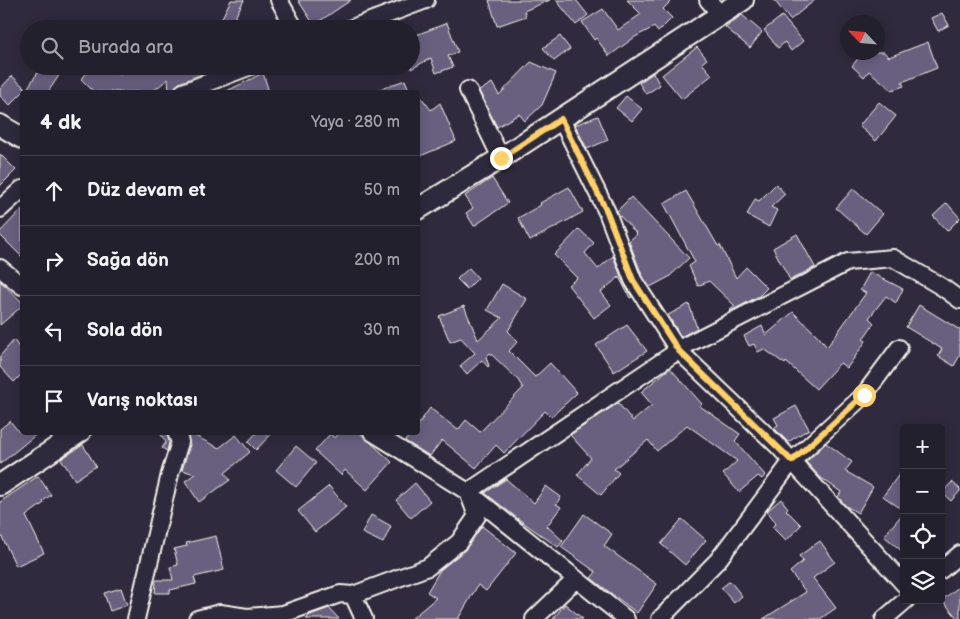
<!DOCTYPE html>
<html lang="tr">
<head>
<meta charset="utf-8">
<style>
  :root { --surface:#23202e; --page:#2f2d3a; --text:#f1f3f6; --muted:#a3a3aa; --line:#403e4a }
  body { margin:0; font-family:"Balsamiq Sans",sans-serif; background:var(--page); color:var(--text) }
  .controls { position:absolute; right:15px; bottom:15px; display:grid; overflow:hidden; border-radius:5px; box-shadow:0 2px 12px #0003 }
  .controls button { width:45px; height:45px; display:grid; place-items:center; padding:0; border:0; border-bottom:1px solid var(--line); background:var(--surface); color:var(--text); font:25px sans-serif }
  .compass { position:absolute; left:840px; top:15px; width:45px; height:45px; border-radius:50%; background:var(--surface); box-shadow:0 2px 12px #0003; rotate:296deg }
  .stop { position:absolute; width:15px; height:15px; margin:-11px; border:4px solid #ffd166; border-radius:50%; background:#fff }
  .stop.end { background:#ffd166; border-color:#fff; box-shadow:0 1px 5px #0008 }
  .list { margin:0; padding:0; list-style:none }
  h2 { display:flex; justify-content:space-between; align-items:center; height:65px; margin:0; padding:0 20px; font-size:21px }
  h2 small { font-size:16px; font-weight:400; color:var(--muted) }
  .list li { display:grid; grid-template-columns:32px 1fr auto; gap:15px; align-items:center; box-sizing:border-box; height:70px; padding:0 20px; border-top:1px solid var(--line) }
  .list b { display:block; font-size:19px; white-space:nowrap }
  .list em { font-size:16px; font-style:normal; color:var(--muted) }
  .icon { flex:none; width:28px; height:28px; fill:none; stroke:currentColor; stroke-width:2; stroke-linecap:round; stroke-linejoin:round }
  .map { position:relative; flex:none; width:960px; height:619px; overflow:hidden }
  .search { position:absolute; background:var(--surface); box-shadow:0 2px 12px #0003; left:20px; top:20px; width:400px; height:55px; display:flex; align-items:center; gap:12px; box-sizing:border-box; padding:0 18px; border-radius:28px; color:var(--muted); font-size:19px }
  .panel { position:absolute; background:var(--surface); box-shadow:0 2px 12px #0003; left:20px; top:90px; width:400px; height:345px; border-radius:5px }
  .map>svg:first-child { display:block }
  .building { fill:#696180; stroke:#f4f1e8 }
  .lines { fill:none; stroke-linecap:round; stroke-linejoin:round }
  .minor-casing { stroke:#f4f1e8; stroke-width:20 }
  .tertiary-casing { stroke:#f4f1e8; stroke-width:24 }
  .minor { stroke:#2f2a3d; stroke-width:16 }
  .tertiary { stroke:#2f2a3d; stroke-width:20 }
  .route { stroke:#ffd166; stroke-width:6 }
</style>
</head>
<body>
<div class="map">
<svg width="960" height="619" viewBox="0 0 960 619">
  <rect width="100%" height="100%" fill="#2f2a3d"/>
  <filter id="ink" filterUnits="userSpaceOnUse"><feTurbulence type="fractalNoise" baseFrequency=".02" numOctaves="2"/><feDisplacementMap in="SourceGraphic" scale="10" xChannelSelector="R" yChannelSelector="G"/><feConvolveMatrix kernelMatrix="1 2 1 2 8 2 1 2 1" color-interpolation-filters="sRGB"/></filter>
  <g filter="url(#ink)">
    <path class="building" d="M231,0H244L229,29H216Z
      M298,0H351L314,25Z
      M489,0H550L524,11L526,16L497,26Z
      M556,0H576L588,15L576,25Z
      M627,0H672L663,9L672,18L658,32L654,27L635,37L609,56L596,38L594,40L582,22L603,9L618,30L641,14Z
      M774,0H815L790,20Z
      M942,13L949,25L938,31L931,18Z
      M742,15L762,32L750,48L725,27Z
      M782,16L803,41L791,51L785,42L778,48L764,30Z
      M447,23L458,52L448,56L453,67L436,73L431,58L411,69V37Z
      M560,36L570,49L554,61L543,48Z
      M928,42L937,68L902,82L904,86L892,90L869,71L864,77L852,66L863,52H884L889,57Z
      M697,47L707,59L702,63L712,75L682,99L662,75Z
      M531,62L556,73L542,105L525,121L519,114L497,127L479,91L492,83L499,95Z
      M42,66H48L60,74L48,92H25Z
      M94,66H111L119,75L129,66H222L179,83L173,90L169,92L168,79L152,92H94L81,79Z
      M263,73L269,92H225Z
      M653,73L660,85L646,94L639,83Z
      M12,76L26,89L10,105L0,96V89Z
      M405,80L410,92H375V91Z
      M418,93L431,110L440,103L456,141L418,157Z
      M626,96L642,109L632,121L616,108Z
      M879,102L896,116L876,141L859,126Z
      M598,116L608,140L587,149L575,125Z
      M0,154L16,170L0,186Z
      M492,178L508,203L474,226L466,213L473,208L465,196Z
      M776,184L785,194L771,207L777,210L769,227L747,215L755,199L759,201Z
      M569,187L583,212L530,241L518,218L541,205L540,203Z
      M853,189L883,214L866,234L836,208Z
      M686,191L718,246L720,245L736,278L746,267L767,288L759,296L731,311L730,310L735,306L709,281L698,286L689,266L695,262L664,204Z
      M631,197L689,258L669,277L650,287L642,275L629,241L637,234L619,215L617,211Z
      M947,203L960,218L947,231L933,216Z
      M22,209V257L0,235V232Z
      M579,229L594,243L585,253L598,269L613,256L624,284L632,297L630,298L619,277L601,292L611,305L594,318L568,285L577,278L554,255Z
      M797,234L815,267L790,280L773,248Z
      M469,268L478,278L467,289L457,279Z
      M870,272L903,289L896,303L886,296L869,318L874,323L863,339L866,341L847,368L840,363L816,389L786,362L785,364L764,349L758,352L754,344L749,346L744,336L762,326L766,335L793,312L818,336L827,347L866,293L860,290Z
      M0,281L22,302V306L0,325Z
      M502,284L527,299L508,331L518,341L509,351L535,377L550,363L577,393L551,417L545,411L504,453L496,445L476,468L442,440L430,456L405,441L412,432H418V425L430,408L458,430L466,420L480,432L523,388L518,380L490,353L486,357L489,366L488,367L482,360L467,374L460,366L475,353L461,338L450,342L439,316L464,306L478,340L502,318L487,310Z
      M689,304L697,328L681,337L668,315Z
      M919,305L960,330V355L954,366L938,356L942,349L906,327Z
      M627,325L647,351L614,372L596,345Z
      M14,340L22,352V374L14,382L0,367V356Z
      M670,368L702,404L700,406L740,434L735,441L765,475L762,479L758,476L739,492L723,474L737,461L687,425L657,451L648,440L614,469L619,473L601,495L577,475L591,458L570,435L618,403L633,421L652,405L641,392Z
      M796,406L809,429L788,442L774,428L778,425L774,418Z
      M10,421L19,432H39L0,464V429Z
      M159,432H166L169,442L167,451L162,448L166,442Z
      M187,432L219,448L236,435L250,452L225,473L230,480L199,502L185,481L195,474L182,470L190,445Z
      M257,432H273L256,450L248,442Z
      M340,432H359L392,462L367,490L345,470L341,475L315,451L330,434L335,438Z
      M826,443L852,462L845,471L873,487L858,513L846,506L838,497L841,492L820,477L806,462Z
      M83,445L96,466L75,480L61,459Z
      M296,446L316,463L296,487L276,470Z
      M904,468V511L883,496Z
      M38,476L51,495L43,501L44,503L26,516L44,553L16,566L0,533V502Z
      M506,479L534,503L546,486L561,497L556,504L561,507L547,526L563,541L558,547L517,518L485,493Z
      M952,482L960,489V491L951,501L942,493Z
      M415,483L430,501L411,518L396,500Z
      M329,486L346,507L315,532L298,511Z
      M781,499L788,508L786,510L801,525L786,541L772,527L776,523L767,511Z
      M904,512V553L884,536Z
      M584,514L612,534L604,546L657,584L637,613L591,578L596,572L561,547Z
      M371,515L391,526L383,543L362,533Z
      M682,519L706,540L685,565L661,544Z
      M482,526L516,553L486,591L478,585L458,619H411L436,598L427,592L440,570L465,550Z
      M216,536L224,570L194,577L196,584L170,590V593H155L156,580H173L170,567L178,565L174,549L187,546L186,543Z
      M820,541L835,562L813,578L836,608L820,619H763L806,592L790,572L803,561L799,556Z
      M730,581L742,596L734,603L721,588Z
      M960,586V619H958L942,600Z
      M121,588L127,605L110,611L104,593Z
      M565,604L583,619H553Z
      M329,608L339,619H306L310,615Z"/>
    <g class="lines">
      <defs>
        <path id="minor" d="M279,0L295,29
          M708,0L721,15
          M349,29L426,0
          M468,90L501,158
          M183,92L251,66
          M561,119L607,212L633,280L678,350L779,447L904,584
          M0,209L22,189
          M0,268L22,286
          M372,432L468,492L626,619
          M941,570L960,554
          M353,595L428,567L459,542L477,516L468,492L688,344L848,262L893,258L942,287L960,300
          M136,619L170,474L180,442L176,432
          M197,619L220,613L247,617L283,614L340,594L353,595L364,619
          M534,619L576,579
          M660,619L718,560L792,461L864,395L899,348
          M884,619L906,600"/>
        <path id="tertiary" d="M0,125L22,138
          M418,209L501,158L743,0
          M0,485L80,432"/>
      </defs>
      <use href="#minor" class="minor-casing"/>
      <use href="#tertiary" class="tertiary-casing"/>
      <use href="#minor" class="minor"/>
      <use href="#tertiary" class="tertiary"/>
    </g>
  </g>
  <g class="lines" filter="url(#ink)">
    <path class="route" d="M501,158L561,119L607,212L633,280L678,350L792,461L864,395"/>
  </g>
</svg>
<div class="controls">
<button>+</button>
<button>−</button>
<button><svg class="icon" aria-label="locate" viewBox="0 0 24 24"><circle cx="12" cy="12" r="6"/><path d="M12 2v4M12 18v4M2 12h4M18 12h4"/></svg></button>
<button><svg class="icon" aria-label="layers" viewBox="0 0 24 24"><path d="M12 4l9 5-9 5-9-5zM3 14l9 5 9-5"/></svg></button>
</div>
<svg class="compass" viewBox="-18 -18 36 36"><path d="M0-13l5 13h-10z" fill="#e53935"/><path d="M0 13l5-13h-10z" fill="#a3a3aa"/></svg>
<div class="stop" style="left:864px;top:395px"></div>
<div class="stop end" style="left:501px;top:158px"></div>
<div class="search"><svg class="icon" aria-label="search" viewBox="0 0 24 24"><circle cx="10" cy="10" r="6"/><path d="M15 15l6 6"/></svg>Burada ara</div>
<section class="panel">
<h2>4 dk<small>Yaya · 280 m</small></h2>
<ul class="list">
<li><svg class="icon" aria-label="ahead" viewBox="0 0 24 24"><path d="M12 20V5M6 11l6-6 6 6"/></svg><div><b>Düz devam et</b></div><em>50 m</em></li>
<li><svg class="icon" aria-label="right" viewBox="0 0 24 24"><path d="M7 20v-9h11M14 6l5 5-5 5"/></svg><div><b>Sağa dön</b></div><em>200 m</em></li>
<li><svg class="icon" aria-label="left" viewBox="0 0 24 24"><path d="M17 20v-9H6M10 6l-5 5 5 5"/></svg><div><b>Sola dön</b></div><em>30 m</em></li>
<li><svg class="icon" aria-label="arrive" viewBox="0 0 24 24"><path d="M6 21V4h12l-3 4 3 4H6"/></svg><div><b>Varış noktası</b></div></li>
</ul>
</section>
</div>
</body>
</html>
